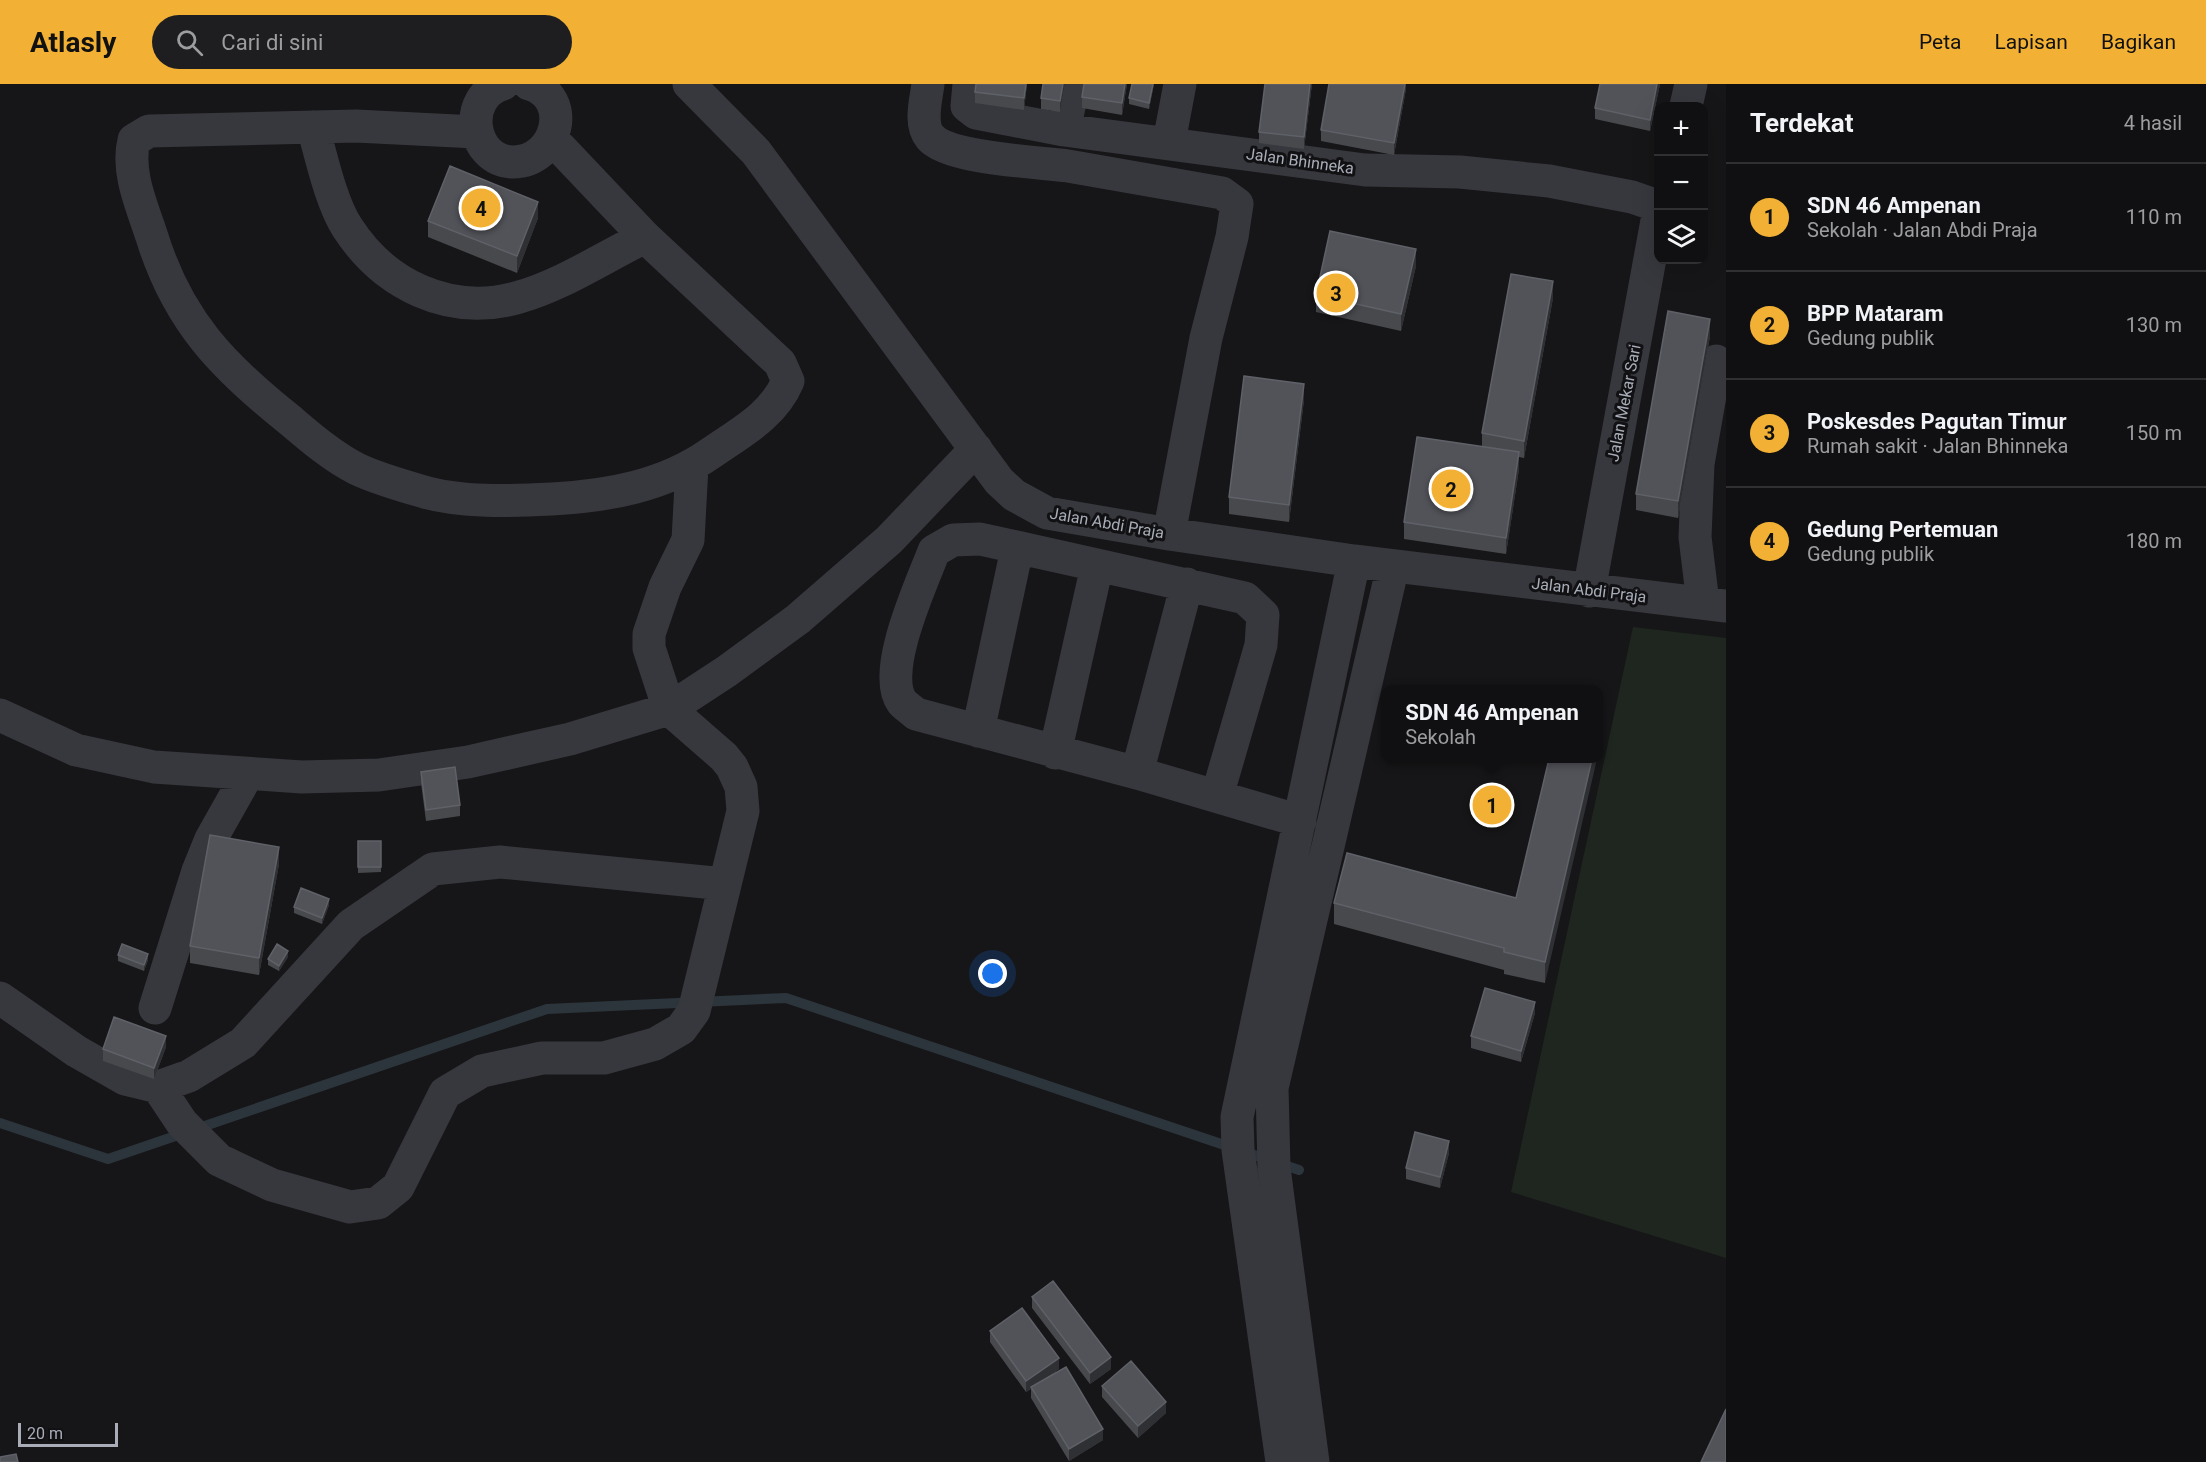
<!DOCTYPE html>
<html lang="id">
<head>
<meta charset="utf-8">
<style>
  :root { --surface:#101012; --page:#1e1e20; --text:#f1f3f6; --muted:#9c9d9f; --line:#303032; --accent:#f2b134 }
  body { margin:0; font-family:Roboto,sans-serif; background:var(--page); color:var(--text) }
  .controls { position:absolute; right:18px; top:18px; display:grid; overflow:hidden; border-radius:12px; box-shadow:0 6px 24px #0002 }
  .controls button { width:54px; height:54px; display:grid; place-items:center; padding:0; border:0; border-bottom:2px solid var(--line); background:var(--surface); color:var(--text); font:30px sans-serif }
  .scale { position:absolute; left:18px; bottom:15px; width:100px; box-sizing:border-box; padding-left:6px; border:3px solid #a8adb8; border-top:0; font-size:16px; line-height:21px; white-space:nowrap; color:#a8adb8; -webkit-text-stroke:4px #111113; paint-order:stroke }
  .you { position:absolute; left:993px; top:890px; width:21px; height:21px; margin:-15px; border:4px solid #fff; border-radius:50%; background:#1a73e8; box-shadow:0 0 0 9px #1a73e833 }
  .badge { display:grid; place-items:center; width:39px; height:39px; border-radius:50%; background:var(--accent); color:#111; font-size:20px; font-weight:700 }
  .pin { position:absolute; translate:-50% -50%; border:3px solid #fff; box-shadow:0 2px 6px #0006 }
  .popup { position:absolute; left:1381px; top:601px; width:222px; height:78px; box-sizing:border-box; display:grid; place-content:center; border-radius:12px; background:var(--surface); filter:drop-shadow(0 2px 4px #0005); font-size:20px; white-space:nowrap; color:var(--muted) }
  .popup b { font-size:22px; color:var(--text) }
  .popup::after { content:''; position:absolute; left:50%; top:100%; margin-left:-12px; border:12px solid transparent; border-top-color:var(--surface) }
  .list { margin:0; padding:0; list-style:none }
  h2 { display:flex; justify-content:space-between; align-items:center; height:78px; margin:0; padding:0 24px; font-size:26px }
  h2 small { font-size:20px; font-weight:400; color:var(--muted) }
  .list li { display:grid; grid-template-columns:39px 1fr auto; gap:18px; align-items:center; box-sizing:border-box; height:108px; padding:0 24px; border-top:2px solid var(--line) }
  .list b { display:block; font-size:22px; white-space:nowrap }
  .list p { margin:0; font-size:20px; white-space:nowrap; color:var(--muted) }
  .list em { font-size:20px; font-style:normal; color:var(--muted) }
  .icon { flex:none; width:33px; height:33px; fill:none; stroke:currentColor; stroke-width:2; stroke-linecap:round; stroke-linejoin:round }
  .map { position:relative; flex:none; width:1726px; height:1378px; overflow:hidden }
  header { display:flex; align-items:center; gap:36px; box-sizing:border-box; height:84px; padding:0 30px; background:var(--accent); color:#111 }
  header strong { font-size:28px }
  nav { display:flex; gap:33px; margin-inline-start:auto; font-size:21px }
  .search { width:420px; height:54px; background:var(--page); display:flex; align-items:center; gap:15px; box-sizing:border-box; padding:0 21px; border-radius:33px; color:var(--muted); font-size:22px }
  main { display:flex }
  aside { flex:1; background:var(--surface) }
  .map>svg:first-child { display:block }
  .green { fill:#1e261f }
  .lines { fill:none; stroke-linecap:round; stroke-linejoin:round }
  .stream { stroke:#2c353c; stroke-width:10 }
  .minor { stroke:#37383d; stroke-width:33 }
  .wall { fill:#47494d }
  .shaded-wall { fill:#2f3033 }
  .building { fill:#525359; stroke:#5f6168; stroke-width:1.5 }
  .labels { text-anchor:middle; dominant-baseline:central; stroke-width:6; stroke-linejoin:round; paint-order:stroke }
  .street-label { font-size:16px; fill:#a8adb8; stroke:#111113 }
</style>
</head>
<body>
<header>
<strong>Atlasly</strong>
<div class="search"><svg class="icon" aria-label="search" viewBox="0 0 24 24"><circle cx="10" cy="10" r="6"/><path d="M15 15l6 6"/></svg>Cari di sini</div>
<nav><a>Peta</a><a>Lapisan</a><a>Bagikan</a></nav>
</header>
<main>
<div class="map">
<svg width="1726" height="1378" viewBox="0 0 1726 1378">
  <rect width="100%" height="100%" fill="#161618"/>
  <path class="green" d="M1633,543L1726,554V1174L1511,1108Z"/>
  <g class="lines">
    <path class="stream" d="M0,1039L108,1075L547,925L786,914L1299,1086"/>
    <path class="minor" d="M503,0C461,13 471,77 513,78C558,78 574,13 529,0
      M689,0L756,68L999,397L1014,411L1047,429L1169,450L1354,477L1726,522
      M928,0C926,16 919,40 930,53C948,75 1039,78 1068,82C1119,91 1171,100 1222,109L1237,120L1232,153L1206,254L1169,450
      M969,0L967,22L976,29L1064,46L1365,86L1460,88L1549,97L1632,113L1658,122
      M1686,22L1691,0
      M313,43C321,72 331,118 347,143C384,201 449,232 516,214C561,202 604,173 645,153
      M1064,46L1074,0
      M476,48L356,42L149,47L134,56C126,88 142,122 152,153C178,237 223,283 291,337C311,354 333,373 357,385C376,394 400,401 421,407C460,419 512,417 552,415C608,412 664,402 711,369C741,348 773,332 788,297L780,279L645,153L553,56
      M1169,58L1180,0
      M1589,507L1658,131
      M1703,519L1695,453L1698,380L1716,277
      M0,631L76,666L154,683L302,693L379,691L468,678L570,655L669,625L727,587L798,535L889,456L976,365
      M978,647L1017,465
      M1055,669L1097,482
      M1137,689L1187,500
      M1217,712L1261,561L1263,531L1245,514L980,455L953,456L934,467C922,499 880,588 902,618C905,622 912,626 916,630L1137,689L1300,737
      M0,914L76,967L125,995L158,1003L189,992L243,959L351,841L433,785L500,778L725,800
      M155,924L198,787L211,755L247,691
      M158,1003L182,1039L219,1076L272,1101L350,1123L378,1119L398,1103L445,1009L482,987L542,974H604L655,960L681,945L694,927L743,727L741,703L732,683L724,673L669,625L649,564V550L665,503L688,456L692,382
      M1282,1378L1238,1066L1237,1033L1354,477
      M1313,1378L1274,1084L1272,1004L1393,482"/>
  </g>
  <path class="wall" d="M1027,0L1024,26L975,19V8Z
    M1065,0L1060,28L1041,25V14Z
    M1084,0H1127L1122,31L1082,24V13Z
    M1154,0L1149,25L1129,20V14Z
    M1312,0L1304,65L1259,59V48Z
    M1406,0V5L1394,71L1321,57V46Z
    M1660,0L1650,47L1595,35V24Z
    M538,134L517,189L428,153V137Z
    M1416,182L1401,247L1316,228V211Z
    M1553,214L1524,374L1519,373V385L1506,470L1404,455V438L1482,362V349Z
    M1710,252L1678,434L1636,426V410Z
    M1304,316L1289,438L1229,430V413Z
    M1549,675L1545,899L1504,890V886L1334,840V819L1516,814Z
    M421,688L460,721V732L426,737L421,699Z
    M358,757H381V788L358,789Z
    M279,780L259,891L190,879V862Z
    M329,821L322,840L294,829V823Z
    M118,871L148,876L144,887L118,877Z
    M288,873L279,887L268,881V875Z
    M1535,929L1521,978L1471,964V952Z
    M166,963L154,995L103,977V965Z
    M1449,1069L1440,1104L1406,1095V1084Z
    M1032,1213L1111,1285L1090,1300L1032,1224Z
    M990,1247L1059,1285L1046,1295L1103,1356L1069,1377L1031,1314V1305L1026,1308L990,1258Z
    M1102,1302L1166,1329L1138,1354L1102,1313Z"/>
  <path class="shaded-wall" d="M1026,0H1027L1024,26V14Z
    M1063,0H1065L1060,28V17Z
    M1125,0H1127L1122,31V19Z
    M1153,0H1154L1149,25V19Z
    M1310,0H1312L1304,65V53Z
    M1405,0H1406V5L1394,71V59Z
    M1657,0H1660L1650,47V36Z
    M538,118V134L517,189V172Z
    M1416,165V182L1401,247V230Z
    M1553,197V214L1524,374V357Z
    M1710,235V252L1678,434V417Z
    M1304,300V316L1289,438V421Z
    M1519,368V385L1506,470V454Z
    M1600,641V663L1599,669V647Z
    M1592,675H1597L1545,899V878Z
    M279,763V780L259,891V874Z
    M329,815V821L322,840V834Z
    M288,867V873L279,887V882Z
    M148,870V876L144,887V881Z
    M1535,918V929L1521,978V967Z
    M166,952V963L154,995V984Z
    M1449,1057V1069L1440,1104V1093Z
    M1111,1273V1285L1090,1300V1289Z
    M1059,1274V1285L1026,1308V1297Z
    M1166,1318V1329L1138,1354V1342Z
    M1103,1345V1356L1069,1377V1365Z"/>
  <path class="building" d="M976,0H1026L1024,14L975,8Z
    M1043,0H1063L1060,17L1041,14Z
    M1084,0H1125L1122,19L1082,13Z
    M1132,0H1153L1149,19L1129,14Z
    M1265,0H1310L1304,53L1259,48Z
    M1329,0H1405L1394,59L1321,46Z
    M1600,0H1657L1650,36L1595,24Z
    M450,82L538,118L517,172L428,137Z
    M1330,147L1416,165L1401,230L1316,211Z
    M1511,190L1553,197L1524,357L1482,349Z
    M1668,227L1710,235L1678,417L1636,410Z
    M1244,292L1304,300L1289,421L1229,413Z
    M1417,353L1519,368L1506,454L1404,438Z
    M1549,675H1592L1545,878L1504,868V864L1334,819L1347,769L1516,814Z
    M455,683L460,721L426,726L421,688Z
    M210,751L279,763L259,874L190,862Z
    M358,757H381V783H358Z
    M301,804L329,815L322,834L294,823Z
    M122,860L148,870L144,881L118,871Z
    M277,860L288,867L279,882L268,875Z
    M1485,904L1535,918L1521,967L1471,952Z
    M114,933L166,952L154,984L103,965Z
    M1415,1048L1449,1057L1440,1093L1406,1084Z
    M1053,1197L1111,1273L1090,1289L1032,1213Z
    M1022,1224L1059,1274L1026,1297L990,1247Z
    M1131,1277L1166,1318L1138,1342L1102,1302Z
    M1066,1283L1103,1345L1069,1365L1031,1303Z
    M1726,1325V1378H1701Z
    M16,1370L18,1378H0V1373Z"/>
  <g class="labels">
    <g class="street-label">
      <text transform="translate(1300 77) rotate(8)">Jalan Bhinneka</text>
      <text transform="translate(1624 319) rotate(-79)">Jalan Mekar Sari</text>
      <text transform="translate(1107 439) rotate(10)">Jalan Abdi Praja</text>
      <text transform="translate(1589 506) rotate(7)">Jalan Abdi Praja</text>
    </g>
  </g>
</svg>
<div class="controls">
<button>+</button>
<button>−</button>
<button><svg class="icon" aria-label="layers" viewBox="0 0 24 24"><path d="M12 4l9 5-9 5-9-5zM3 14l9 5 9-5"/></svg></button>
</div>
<div class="scale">20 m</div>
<div class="you"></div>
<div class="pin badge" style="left:1492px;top:721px">1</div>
<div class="popup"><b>SDN 46 Ampenan</b>Sekolah</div>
<div class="pin badge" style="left:1451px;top:405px">2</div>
<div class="pin badge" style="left:1336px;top:209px">3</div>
<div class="pin badge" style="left:481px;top:124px">4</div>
</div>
<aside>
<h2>Terdekat<small>4 hasil</small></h2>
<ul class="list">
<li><span class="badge">1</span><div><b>SDN 46 Ampenan</b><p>Sekolah · Jalan Abdi Praja</p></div><em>110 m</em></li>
<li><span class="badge">2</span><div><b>BPP Mataram</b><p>Gedung publik</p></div><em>130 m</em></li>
<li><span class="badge">3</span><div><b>Poskesdes Pagutan Timur</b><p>Rumah sakit · Jalan Bhinneka</p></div><em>150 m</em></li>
<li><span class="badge">4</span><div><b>Gedung Pertemuan</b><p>Gedung publik</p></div><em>180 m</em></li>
</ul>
</aside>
</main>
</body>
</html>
